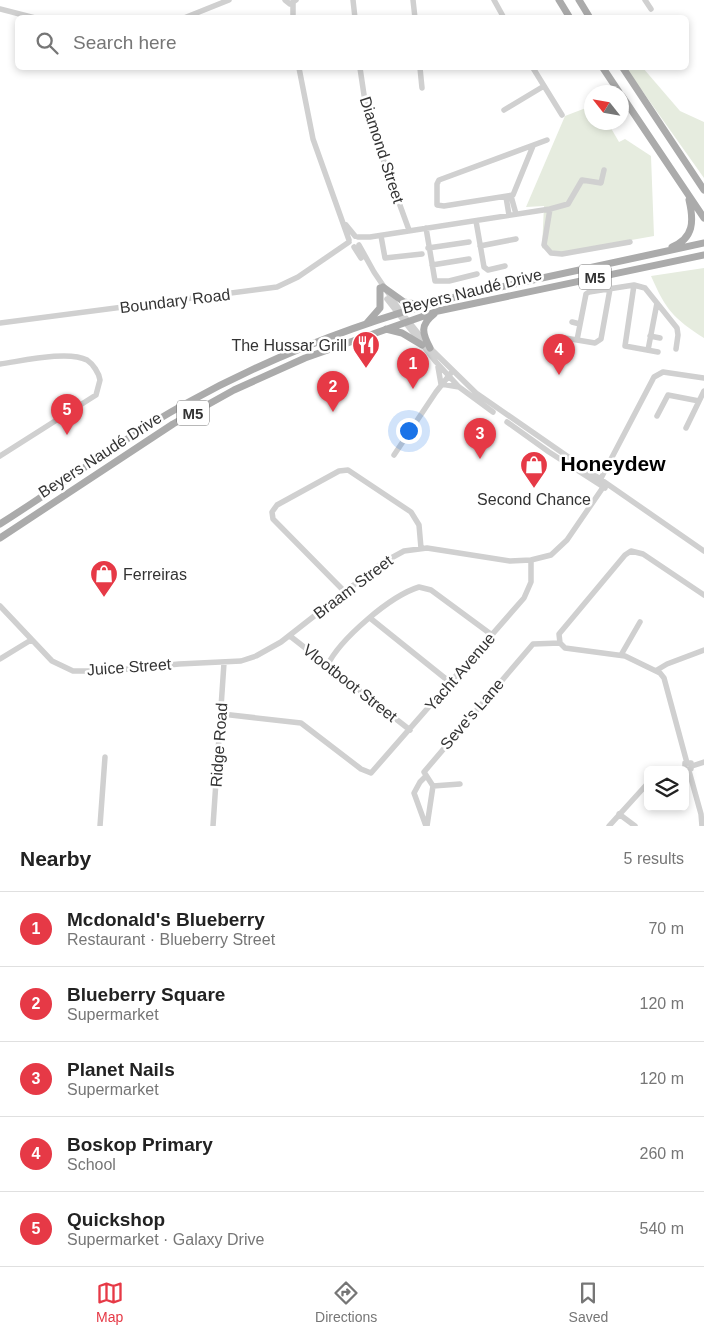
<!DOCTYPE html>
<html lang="en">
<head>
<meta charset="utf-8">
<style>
  :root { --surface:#fff; --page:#f2f2f2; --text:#222; --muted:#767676; --line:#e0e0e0; --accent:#e63946 }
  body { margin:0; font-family:Helvetica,sans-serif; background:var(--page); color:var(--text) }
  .controls { position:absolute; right:15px; bottom:15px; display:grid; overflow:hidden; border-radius:8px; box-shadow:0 2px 8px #0003 }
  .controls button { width:45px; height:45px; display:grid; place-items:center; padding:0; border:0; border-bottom:1px solid var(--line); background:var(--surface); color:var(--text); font:25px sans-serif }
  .compass { position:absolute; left:584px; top:85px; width:45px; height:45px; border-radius:50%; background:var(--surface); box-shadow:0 2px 8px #0003; rotate:301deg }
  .you { position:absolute; left:408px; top:430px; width:18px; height:18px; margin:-12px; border:4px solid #fff; border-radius:50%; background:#1a73e8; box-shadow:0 0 0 8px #1a73e833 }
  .badge { display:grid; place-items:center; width:32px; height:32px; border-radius:50%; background:var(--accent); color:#fff; font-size:16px; font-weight:700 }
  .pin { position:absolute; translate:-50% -41px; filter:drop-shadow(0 1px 2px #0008) }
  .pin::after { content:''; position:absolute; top:26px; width:18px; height:15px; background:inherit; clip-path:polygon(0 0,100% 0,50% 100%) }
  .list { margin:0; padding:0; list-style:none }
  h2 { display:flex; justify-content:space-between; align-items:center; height:65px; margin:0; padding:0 20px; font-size:21px }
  h2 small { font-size:16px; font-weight:400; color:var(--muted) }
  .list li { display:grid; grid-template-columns:32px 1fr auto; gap:15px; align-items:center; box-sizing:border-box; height:75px; padding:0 20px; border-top:1px solid var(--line) }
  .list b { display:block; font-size:19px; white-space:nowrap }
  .list p { margin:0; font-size:16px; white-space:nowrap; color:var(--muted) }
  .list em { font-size:16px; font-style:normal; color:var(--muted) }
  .icon { flex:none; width:28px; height:28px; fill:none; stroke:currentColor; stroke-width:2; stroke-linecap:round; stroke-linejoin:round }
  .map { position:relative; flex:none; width:704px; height:826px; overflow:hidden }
  .search { position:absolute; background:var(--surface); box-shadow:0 2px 8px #0003; left:15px; right:15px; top:15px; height:55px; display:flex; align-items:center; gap:12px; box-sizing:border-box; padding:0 18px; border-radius:8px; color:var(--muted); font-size:19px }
  .sheet { height:440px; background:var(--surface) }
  nav { display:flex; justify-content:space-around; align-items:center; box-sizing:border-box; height:70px; border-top:1px solid var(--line); background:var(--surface); font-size:14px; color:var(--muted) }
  nav a { display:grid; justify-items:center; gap:2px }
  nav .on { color:var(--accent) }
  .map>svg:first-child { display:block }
  .green { fill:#e6ecdf }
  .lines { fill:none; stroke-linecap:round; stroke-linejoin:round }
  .minor { stroke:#d0d0d0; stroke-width:5.5 }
  .major { stroke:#ababab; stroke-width:7 }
  .labels { text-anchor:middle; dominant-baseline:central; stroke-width:5; stroke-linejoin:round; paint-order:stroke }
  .shield { fill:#fff; stroke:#707070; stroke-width:1 }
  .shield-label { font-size:15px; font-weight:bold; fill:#333 }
  .street-label { font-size:16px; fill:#333; stroke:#fff }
  .poi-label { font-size:16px; fill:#333; stroke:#fff; text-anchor:end }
  .district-label { font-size:21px; font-weight:bold; fill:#000; stroke:#fff }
</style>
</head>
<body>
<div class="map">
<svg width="704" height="826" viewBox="0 0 704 826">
  <rect width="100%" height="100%" fill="#fff"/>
  <path class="green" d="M626,68H643L680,111L704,122V178Z
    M591,106L592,122L608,123L619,142L625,139L651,156L654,236L558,253L542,248L544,206L526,207L565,116Z
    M704,268V338C673,318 666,310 651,276Z"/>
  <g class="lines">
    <path class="minor" d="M285,0L290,4L296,0
      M353,0L355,18
      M413,0L415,18
      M494,0L504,18
      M645,0L651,9
      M293,3V18
      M0,9L35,18
      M184,18L229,0
      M299,68L313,139L349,240
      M360,68L367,115L409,230
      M420,68L422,88
      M533,68L562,115
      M504,110L544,86
      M533,146L513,195L444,206L437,205V184L439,180L547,140
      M511,196L516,214
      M506,197L509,215
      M550,209L568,204L582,180L601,183L604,170
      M476,221L484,267L488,270L505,266
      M346,225L355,236
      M426,228L435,281H449L477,274
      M381,236L385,258L422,254
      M358,237H370L550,209L544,245L551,253L562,254L630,242
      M359,245L374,272L401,312L430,348L476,393L704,551
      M480,246L516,239
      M354,247L361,258
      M428,248L469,242
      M432,265L469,259
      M634,285L625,346L658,352
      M610,289L601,339L595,343L577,340L586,294L589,292L634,285L645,288L677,328L678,335L676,349
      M387,299L436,362L459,387L493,412
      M572,322L580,324
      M0,323L277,287L298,277L349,242
      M650,336L660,338
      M565,338L577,340
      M648,350L657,303
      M0,364C22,361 68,350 87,360C93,364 99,373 100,380L96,395L0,456
      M438,367L441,384L459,387
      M657,416L668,395L699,401
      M507,422L549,452L605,488
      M686,428L704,391
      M394,455L436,392L451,373
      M599,482L654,377L663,372L704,378
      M345,592L273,519L272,512L277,505L339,471L348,470L411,512L419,525L421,548
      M0,606L52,661L73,671H108L179,664L241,661L256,656L281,642L382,563L404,551L427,548L510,561L531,560L551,555L567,540L606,483
      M370,618L451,683
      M290,636L410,730
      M621,655L640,622
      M0,659L31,640
      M327,666C340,639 390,596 419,587L431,590L492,635
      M657,670L667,664L704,650
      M222,714L301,723L361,769L371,773L524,598L531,582V560
      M687,763L664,678L660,673L625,656L565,648L560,643L559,634L625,555L631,551L643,554L704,595
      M692,766L704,762
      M685,770V763H691V769L685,770
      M689,771L701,814L702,826
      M425,777L420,782L414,793L426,826
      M460,784L433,786L424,772L533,644L560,643
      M619,814L635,826
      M100,826L105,757
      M213,826L224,663
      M427,826L433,786
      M609,826L648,783"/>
    <path class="major" d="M559,0L570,18
      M579,0L590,18
      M603,68L619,92
      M623,68L704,190
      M622,96L704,218
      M672,247C694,238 694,221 689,200
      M383,287L404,302L420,305
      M366,324L380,308V288
      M386,329L402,333L422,345
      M430,348C422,333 420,325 434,314
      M0,524C62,485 120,440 185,404C271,356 364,321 459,296L704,243
      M0,538L173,424L234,390L305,358L438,311L704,255"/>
  </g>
  <defs>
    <symbol id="restaurant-pin" viewBox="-11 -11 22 30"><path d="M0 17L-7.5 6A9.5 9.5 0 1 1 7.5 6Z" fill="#e63946" stroke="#fff"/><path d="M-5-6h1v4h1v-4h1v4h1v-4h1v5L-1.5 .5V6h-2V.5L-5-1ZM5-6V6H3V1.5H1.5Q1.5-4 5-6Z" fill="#fff"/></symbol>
    <symbol id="shop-pin" viewBox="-11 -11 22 30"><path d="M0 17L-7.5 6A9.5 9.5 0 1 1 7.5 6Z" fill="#e63946" stroke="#fff"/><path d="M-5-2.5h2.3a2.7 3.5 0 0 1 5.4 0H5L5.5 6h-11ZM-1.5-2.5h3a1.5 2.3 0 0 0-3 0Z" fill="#fff"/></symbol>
  </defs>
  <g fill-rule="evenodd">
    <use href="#restaurant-pin" x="350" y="329" width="32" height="43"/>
    <use href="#shop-pin" x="518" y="449" width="32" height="43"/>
    <use href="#shop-pin" x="88" y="558" width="32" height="43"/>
  </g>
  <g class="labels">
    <g class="shield">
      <rect x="579" y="264.5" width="32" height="25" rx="4"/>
      <rect x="177" y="400.5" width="32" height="25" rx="4"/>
    </g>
    <g class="shield-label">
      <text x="595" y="277">M5</text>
      <text x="193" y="413">M5</text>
    </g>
    <g class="street-label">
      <text transform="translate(382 150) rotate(72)">Diamond Street</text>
      <text transform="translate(472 291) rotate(-14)">Beyers Naudé Drive</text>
      <text transform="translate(175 301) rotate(-7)">Boundary Road</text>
      <text transform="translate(100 455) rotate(-33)">Beyers Naudé Drive</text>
      <text transform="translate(353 587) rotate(-37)">Braam Street</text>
      <text transform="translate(129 667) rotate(-4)">Juice Street</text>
      <text transform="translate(460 672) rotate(-49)">Yacht Avenue</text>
      <text transform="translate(350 683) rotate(38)">Vlootboot Street</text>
      <text transform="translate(472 714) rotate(-49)">Seve's Lane</text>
      <text transform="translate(219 745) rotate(-86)">Ridge Road</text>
    </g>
    <g class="poi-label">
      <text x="347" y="345">The Hussar Grill</text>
      <text x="534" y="499" text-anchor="middle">Second Chance</text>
      <text x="123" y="574" text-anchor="start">Ferreiras</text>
    </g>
    <g class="district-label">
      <text x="613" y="463">Honeydew</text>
    </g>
  </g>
</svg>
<div class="controls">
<button><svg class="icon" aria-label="layers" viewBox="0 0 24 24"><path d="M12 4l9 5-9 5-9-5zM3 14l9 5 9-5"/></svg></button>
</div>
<svg class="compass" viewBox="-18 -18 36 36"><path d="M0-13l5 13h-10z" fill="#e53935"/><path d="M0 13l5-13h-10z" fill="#767676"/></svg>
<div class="you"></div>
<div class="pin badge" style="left:413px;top:389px">1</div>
<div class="pin badge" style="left:333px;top:412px">2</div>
<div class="pin badge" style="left:480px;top:459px">3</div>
<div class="pin badge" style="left:559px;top:375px">4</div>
<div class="pin badge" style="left:67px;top:435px">5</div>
<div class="search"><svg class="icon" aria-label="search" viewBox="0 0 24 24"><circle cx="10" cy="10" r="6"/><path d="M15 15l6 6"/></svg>Search here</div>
</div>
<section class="sheet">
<h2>Nearby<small>5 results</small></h2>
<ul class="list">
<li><span class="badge">1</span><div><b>Mcdonald's Blueberry</b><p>Restaurant · Blueberry Street</p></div><em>70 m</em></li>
<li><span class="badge">2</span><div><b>Blueberry Square</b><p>Supermarket</p></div><em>120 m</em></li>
<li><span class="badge">3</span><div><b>Planet Nails</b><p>Supermarket</p></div><em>120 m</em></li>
<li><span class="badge">4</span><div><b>Boskop Primary</b><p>School</p></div><em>260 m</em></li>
<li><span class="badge">5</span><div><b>Quickshop</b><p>Supermarket · Galaxy Drive</p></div><em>540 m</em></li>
</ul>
</section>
<nav>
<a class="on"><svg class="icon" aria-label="map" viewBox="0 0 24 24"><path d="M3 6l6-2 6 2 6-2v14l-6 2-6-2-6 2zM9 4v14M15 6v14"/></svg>Map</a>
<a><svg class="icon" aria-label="directions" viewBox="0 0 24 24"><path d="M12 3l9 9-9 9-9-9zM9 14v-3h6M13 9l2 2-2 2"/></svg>Directions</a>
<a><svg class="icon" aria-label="saved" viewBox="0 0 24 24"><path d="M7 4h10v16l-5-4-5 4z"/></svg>Saved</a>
</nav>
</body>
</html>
